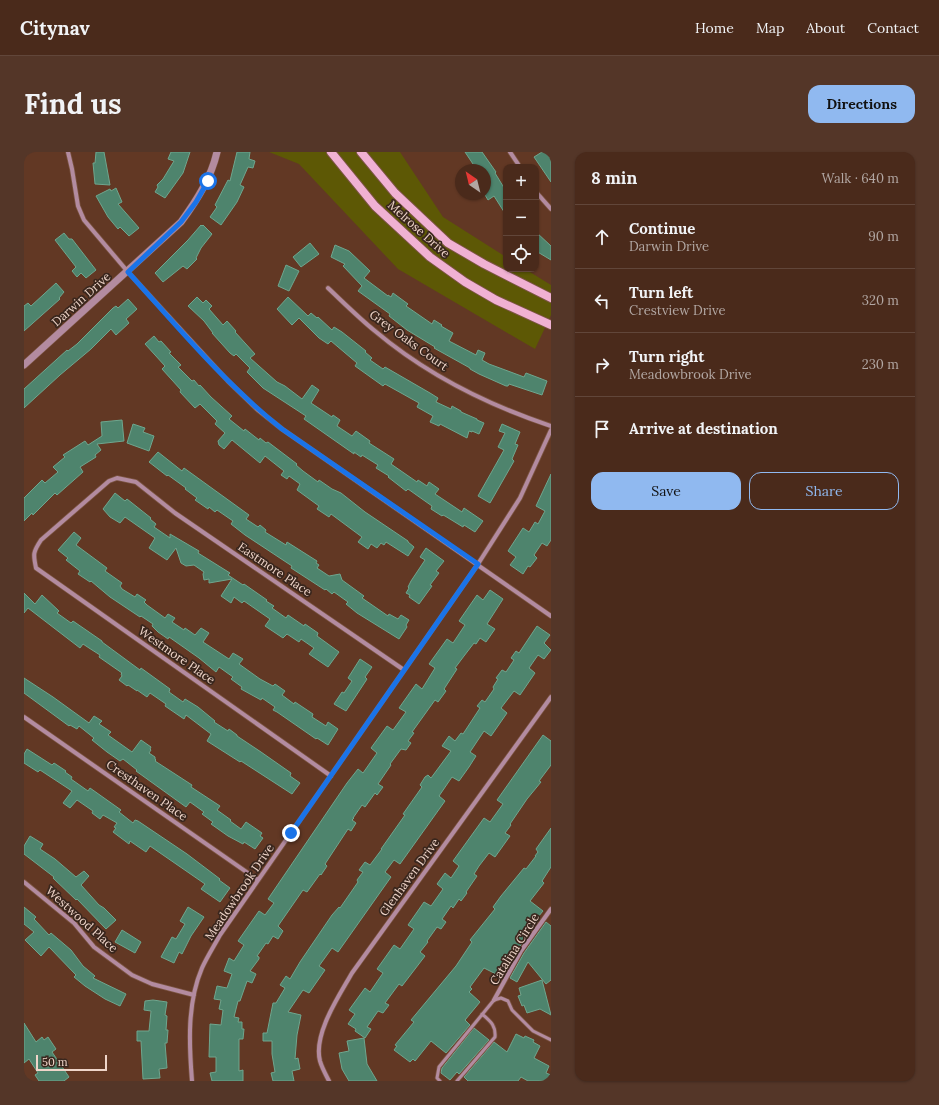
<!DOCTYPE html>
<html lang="en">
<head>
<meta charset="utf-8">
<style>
  :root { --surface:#4a2a1b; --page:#543628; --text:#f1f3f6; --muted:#b2a7a3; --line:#61463a; --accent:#90b9f0 }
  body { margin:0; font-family:Lora,serif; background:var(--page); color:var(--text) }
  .controls { position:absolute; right:12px; top:12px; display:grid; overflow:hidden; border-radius:8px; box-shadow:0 1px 3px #0004 }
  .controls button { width:36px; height:36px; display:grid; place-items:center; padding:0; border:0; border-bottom:1px solid var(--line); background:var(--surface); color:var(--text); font:20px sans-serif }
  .compass { position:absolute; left:431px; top:12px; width:36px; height:36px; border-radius:50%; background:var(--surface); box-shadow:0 1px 3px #0004; rotate:325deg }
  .scale { position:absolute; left:12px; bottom:10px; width:71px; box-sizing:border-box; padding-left:4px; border:2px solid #efd5c9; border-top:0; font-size:11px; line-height:14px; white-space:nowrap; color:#efd5c9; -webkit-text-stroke:3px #39261d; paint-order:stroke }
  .stop { position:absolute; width:12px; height:12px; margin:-9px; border:3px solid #1a73e8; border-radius:50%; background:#fff }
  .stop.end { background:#1a73e8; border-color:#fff; box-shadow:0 1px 4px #0008 }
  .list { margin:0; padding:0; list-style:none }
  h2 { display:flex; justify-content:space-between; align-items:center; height:52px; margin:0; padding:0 16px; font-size:17px }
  h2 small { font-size:13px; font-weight:400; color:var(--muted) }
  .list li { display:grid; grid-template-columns:26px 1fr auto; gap:12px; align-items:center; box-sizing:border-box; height:64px; padding:0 16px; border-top:1px solid var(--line) }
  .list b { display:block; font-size:15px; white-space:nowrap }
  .list p { margin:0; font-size:13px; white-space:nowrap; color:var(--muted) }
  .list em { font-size:13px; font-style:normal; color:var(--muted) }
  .actions { display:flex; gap:8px; padding:12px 16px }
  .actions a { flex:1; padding:9px 0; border:1px solid var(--accent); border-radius:12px; text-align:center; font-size:14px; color:var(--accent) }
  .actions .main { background:var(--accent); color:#111 }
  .icon { flex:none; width:22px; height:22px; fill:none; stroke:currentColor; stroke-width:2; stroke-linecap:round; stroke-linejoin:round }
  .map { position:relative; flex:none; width:527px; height:929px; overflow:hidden; border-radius:12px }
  header { display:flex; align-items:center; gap:24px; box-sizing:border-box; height:56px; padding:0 20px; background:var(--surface); border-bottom:1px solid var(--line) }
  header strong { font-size:19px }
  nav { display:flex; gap:22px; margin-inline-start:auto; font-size:14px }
  .intro { display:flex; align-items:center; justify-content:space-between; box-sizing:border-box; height:96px; padding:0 24px }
  h1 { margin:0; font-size:28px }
  .button { padding:10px 18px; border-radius:12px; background:var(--accent); color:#111; font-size:14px; font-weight:700 }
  main { display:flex; gap:24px; padding:0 24px }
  aside { flex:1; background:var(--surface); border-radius:12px; box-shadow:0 1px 3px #0004 }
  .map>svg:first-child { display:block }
  .green { fill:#5d5805 }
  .building { fill:#4e846d; stroke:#6fa68e }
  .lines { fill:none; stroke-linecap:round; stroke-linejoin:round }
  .service-casing { stroke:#7b5442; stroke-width:4.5 }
  .minor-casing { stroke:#7b5442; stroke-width:5.5 }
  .tertiary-casing { stroke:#7b5442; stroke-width:8 }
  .secondary-casing { stroke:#7b5442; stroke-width:10 }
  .service { stroke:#b38ba0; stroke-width:3 }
  .minor { stroke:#b38ba0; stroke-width:4 }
  .tertiary { stroke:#b38ba0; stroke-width:7 }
  .secondary { stroke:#f0b1d3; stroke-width:8 }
  .route { stroke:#1a73e8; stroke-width:5 }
  .labels { text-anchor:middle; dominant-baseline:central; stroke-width:3.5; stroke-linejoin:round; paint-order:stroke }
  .street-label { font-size:12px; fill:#efd5c9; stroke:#39261d }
</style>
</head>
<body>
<header>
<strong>Citynav</strong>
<nav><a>Home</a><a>Map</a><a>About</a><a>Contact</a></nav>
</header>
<div class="intro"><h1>Find us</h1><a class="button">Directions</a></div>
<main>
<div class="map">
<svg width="527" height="929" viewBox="0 0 527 929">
  <rect width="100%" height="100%" fill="#623824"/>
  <path class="green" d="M245,0H376L419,65L482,105V117H501L527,133V163L511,197L374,117L275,12Z"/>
  <path class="building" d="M72,0H80L86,33L71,32L69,11H71Z
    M147,0H166L159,21L141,46L131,40L134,35L133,33L139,27L150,9L144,7Z
    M213,0H226L225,7L231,9L229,16L224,15L216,33L220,35L213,50L197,73L186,65L193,55L191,53L204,28L206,29Z
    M441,0H458L472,20L471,21L482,39V63L470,44L464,48L461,43V18H453Z
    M518,0H522L527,7V30L510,5Z
    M92,36L98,50L94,52L115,76L105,84L96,75L94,77L84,65L72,44L86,37L87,39Z
    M177,73L178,74L179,73L188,82L177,96L172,106L173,107L163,117L159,114L139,130L131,121L164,88Z
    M512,80L527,94V108L512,99Z
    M40,81L45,87H48L72,118L62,126L57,121L53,125L48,119L52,115L31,88Z
    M286,91L295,102L277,115L269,105Z
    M311,93L325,99L346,119L340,126L364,144V143L367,145L369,141L384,152L382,154L408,172L410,168L418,173L417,174L429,181L425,189L452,203L454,198L461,201L458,208L465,212L500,225L502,221L523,229L518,243L485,232L484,234H482L455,222L446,217V216L410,196L411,195L383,178L365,164L366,162L334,139L338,134L319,114L321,112L307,105Z
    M262,113L275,119L265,139L254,134Z
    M32,131L40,140L35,146L36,147L0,179V154L4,151L7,154Z
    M173,145L179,151L182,148L188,154L185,157L199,173L203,169L212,179L211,180L231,202L226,206L253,230L261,234L278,247L288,233L295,238L287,251L308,265L309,263L316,268L313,274L328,284L332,279L346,289L345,291L370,307L367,312L393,330L394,328L403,334L405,330L415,337L411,342L438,360L440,356L459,369L451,380L440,373L439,375L421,364L419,363L418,364L407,357L408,354L384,337L382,339L364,325L365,324L352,316L354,313L338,303L337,305L330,300V302L280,267L282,264L239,236L223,220L226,216L212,202L210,204L206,201L188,181H189L180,169L164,154Z
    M264,145L284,164L287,161L293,166L294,165L308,178L310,175L318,180L342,199L341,200L348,206L346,208L359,217L361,215L406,241L414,246L412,250L427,257L428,254L437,259V260L453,267V268L460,271L455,282L448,279V280L445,279L443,286L416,272L415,274L406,270L409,264L393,255L395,251L361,232L359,234L331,214L333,211L307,189L304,192L295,186L275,166L268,173L253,157Z
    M104,147L113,157L102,167L105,171L92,183L87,177L67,197L36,223L0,256V237L43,198L44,199L53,192L89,156L92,154L94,156Z
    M130,184L135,190L137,189L147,200L145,201L157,213L154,215L168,229L170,228L175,234L176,233L187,245L208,264L205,267L220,279L221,277L235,288L236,286L242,291L244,290L273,312L272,313L279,319L294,330L295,328L308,337L317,341L341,360L384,389V390L390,395L384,404L362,390L360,393L357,391L353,396L347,392L344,397L334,390L338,385L307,362L305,365L293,357L295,354L273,338L276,332L265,324L263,327L257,323L260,319L241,304L236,311L208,288L200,297L195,293L194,289L201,281L191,272L193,269L176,252L171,256L156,240L157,238L138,217L141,214L121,192Z
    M98,268L100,289L73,292L77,298L71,303L72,305L56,315L59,320L33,343L31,341L9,363L8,361L0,369V346L18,328L21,331L34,320L29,315L41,305L39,303L61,289L64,293L78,284L77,270Z
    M109,272L121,276L119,280L130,284L125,299L103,291Z
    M478,272L496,280L491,292L494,293L488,307L490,309L466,351L454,344L480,298L474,295L481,281L475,279Z
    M134,300L158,319L160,316L225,363L222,367L234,375L236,373L242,378L241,380L262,393L263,390L293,409L292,411L295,413L293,416L305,424L316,422L318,428L340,444L338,446L364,464L365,462L374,467L377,463L385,468L382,473L383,475L375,487L333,461L322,452L324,450L310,440L308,442L302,437L301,438L267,416L268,414L221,383L207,372L209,369L193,358L191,360L185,355L184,357L171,348L173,346L161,337L162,336L144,323L143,324L125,310Z
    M527,322V388L523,394L518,391L510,403L513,406L506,415L504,414L499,422L486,413L492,405L484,399L499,376L505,380L511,370L514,372L521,359L512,354Z
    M91,341L101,349L103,347L127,366L126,367L132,372L130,375L146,386V382L175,399L174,401L206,421L204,423L219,433L220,432L243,448L242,449L250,454L248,456L262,466L264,463L280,474L281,472L294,481L293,484L315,500L304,515L285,502L290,496L277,487L275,490L263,482L259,486L241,474L246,467L220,449L218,451L210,445L207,451L197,444L208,427L185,431V427L180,428L179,422L180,420L170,413L162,414L157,411L152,396L143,408L125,396L131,386L101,365L96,371L86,365L79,357Z
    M50,380L57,386L52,393L83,416L81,419L98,431L96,434L98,437L111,445L113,442L122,448L120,450L123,453L141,466L144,462L151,466L148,470L160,478L161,476L171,483L177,476L185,481L179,490L205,507L209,501L219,507L215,512L236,527L249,534L251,532L261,539L258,543L270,552L271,550L289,562L288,565L302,574L304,570L314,577L304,593L293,586L292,587L253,560L249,558L251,555L238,546L237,548L217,537L218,535L207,527L209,525L195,515L192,520L175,506L145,485L144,487L134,480L128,474L129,472L117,464L116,465L86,445L67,429L66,430L54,422L56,419L42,408L44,406L34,398Z
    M402,396L420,409L412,419L415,421L406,433L408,434L395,452L385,445L386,443L382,441L385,436L384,435L387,429L401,408L396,405Z
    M466,438L479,447L463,472L471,477L462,490L456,486L452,492L450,491L440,504L431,516L433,517L420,537L422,539L414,550L411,548L388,580L390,581L384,589L387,591L382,598L377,597L366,612L367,613L354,632L359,635L353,643L351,641L341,655L338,653L329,666H330L328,668L332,671L327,679L324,677L301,712L303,714L297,723L296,722L283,740L279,738L254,774L259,779L254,787L249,784L244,792L242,791L233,804L235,805V807L226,819L232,822L228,831L223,829L216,849H214L210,865L215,866L214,870H218V877H220L219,887H215V919L219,918V929H188L186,921L192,920V905H185L186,872L197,873L199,858L195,857L197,848L190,847L193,834L203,836L208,822L200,819L205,806L210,809L220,793L214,789L235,759L241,763L250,751L244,747L323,631L334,617L339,621L353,601L347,596L363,574L369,578L382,560L375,556L392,532L398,537L411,516L405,512L423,487L429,491L441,473L435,469L453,443L459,448Z
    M0,441L11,452L18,443L35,459L33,461L47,471L49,469L78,489V490L116,518L117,516L146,537L145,540L159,550L161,547L174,555L191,569L190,570L204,579L205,577L213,583V584L237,600L267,621L266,624L276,631L268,642L217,609L216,610L183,589L187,582L162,563L160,567L141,554L142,552L126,541L123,545L113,538V539L104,533L103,534L95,528L98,524L97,522L98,521L75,505L76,503L65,496L59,492L56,496L4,456L0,461Z
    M513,474L526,483L520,491L527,498L520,507L514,503L505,516L511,521L496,543L490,539L477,556L483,561L467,584L460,579L446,600L452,604L445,615L435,629L428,625L415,644L421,649L376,712L370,708L361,720L367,725L314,800L308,796L295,814L301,818L285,841L279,838L264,860L277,863L273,883L271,907L274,906L276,917L268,919L270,929H249L247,921L251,920L248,902V889H239V881H243L249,851H252L261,836L256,833L262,824L266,827L276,810L308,763L315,755L316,756L334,730L333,728L339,720L335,718L341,710L346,713L358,697H357L381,663L379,662L398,635L396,633L401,625L404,623L407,626L427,599L418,594L425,584L431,589L437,581L439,582L456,556L453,554L458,548L461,550L470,537L469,535L474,527L472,526L478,518L482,520L490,508L487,506L492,499L495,501Z
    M336,507L348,515L341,525L343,527L322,559L310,552L318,540L320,541L328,529L324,526Z
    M0,526L29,545L65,571L70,564L78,569L75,572L87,580L84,583L108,600L117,588L127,595L126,597L127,598L125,601L131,605V607L132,608L131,609L168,633L167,635L196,654L193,658L207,668L206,669L217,677L222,670L238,681L236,684L239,686L231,697L220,690L219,692L204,684L187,672L189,670L178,662L180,660L166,650L162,655L112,619L113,618L99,607L96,609L83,600L68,588L70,586L55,574L53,577L46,573L45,574L0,541Z
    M519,583L527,589V613L515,629L517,630L503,647L486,672L487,673L481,681L486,684L471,705L465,701L455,714L450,722L453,724L442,740L443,741L437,749L435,747L429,756L427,754L418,767L422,770L417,777L413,775L403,789L404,790L396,800L401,804L378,834L375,832L361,851L365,853L359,861L354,859L343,875L347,877L341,886L331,879L332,877L324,872L331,862L325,858L341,836L346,840L359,821L353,817L370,793L376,797L390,777L384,773L400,750L407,754L419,737L413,732L421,721L427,726L435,714L429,709L460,666L466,670L479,652L473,648Z
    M3,597L28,613L30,611L42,619L41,620L48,625L47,627L64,639L66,636L97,658L95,660L109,671L111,668L114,669L163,702L196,727L195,728L206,736L196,750L177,737L181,732L126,694L122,700L106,689L105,692L89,680L92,676L90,675L93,671L79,663L76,667L68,661L69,659L53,648L46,656L39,651L48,639L16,618L14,620L0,611V602Z
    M527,676V715L518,729L520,731L506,749L519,759L514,765L516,766L494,797L480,823L477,822L476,824L460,816L446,835L448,837L445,840L456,850L441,868L446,873L422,901L407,889L391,909L389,907L386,910L370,898L373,894L371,893L390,870L387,868L432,814L448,790L446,788L471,757L469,755L477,744L500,716L502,717L512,704H511L514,700L512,697Z
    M6,684L19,692L16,697L31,707L52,725L60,719L65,724L57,733L75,753L80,756L92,768L82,777L53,747L52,748L29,726L30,725L0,702V694Z
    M0,755L12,765L10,767L25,783L27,781L47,798L59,814L71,824L69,826L102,842L96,854L81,847L61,834L50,825L52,823L25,795L17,804L1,788L10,780L0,772Z
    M164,755L180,765L167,784L158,802L155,800L150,811L137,805L148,785L152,787L161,772L156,769Z
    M522,770L527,774V828L522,832L504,810L493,830L486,826L500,801Z
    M98,778L117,790L111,801L91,790Z
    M518,828L527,863L516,857L503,861L500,853L498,854L494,844L497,843L495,836Z
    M129,848L143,850L141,863L143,864L142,878H144L143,891H141L143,916L135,917L136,926L119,927L117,889H113V879H125L127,859L120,858L121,849Z
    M0,871L12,890L18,885L20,888L24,885L32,897L28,900L45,925L40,929H15L11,923L14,921L5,907L0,911Z
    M450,876L465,888L435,922L433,920L426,928L417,921L418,916Z
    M492,882L500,886L501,884L510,888L509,890L516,894L510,906L525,914L522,921L527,923V929H504L497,925L494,929H444L440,925L470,890L483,900Z
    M340,886L343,912L353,929H325L318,917L315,901L325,899L323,889Z"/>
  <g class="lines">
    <defs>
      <path id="service" d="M416,929L413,926L415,915L470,848L477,846L484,849L488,858L509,879L527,888
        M433,929L471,885C472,873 466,869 458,862"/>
      <path id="minor" d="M44,0L48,17L54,54L60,68L104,120L204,229L234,258L258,277L527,464
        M486,0L496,15
        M512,40L527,57
        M304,136C320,151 335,166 351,179C402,222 464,253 527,274
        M0,565L234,728
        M307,624L12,416C9,402 9,400 17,388L85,329L93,326L112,330L151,361L380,518
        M0,730L50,771L70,795L108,823L128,832L170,843
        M470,848L497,799L527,757
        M168,929C165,892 163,851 178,816C183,805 190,794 196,783L454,412L496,346L527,278
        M305,929C302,923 298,916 296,909C289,882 315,844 328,821L527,545"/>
      <path id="tertiary" d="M0,213L157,70C173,48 187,26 193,0"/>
      <path id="secondary" d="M307,0L351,54L406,105L441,130L472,148L527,173
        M337,0L371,41L424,91L460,112L527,146"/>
    </defs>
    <use href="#service" class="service-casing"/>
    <use href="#minor" class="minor-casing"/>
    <use href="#tertiary" class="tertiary-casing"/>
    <use href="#secondary" class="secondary-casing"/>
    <use href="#service" class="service"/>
    <use href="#minor" class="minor"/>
    <use href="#tertiary" class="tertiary"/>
    <use href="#secondary" class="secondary"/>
  </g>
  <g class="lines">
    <path class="route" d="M184,29L172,50L157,70L104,120C153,174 200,231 258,277L454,412L267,681"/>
  </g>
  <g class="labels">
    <g class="street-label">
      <text transform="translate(395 77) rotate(42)">Melrose Drive</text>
      <text transform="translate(57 147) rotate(-42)">Darwin Drive</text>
      <text transform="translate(385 188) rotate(36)">Grey Oaks Court</text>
      <text transform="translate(251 417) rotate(34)">Eastmore Place</text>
      <text transform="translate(153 503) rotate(35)">Westmore Place</text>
      <text transform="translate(123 638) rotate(35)">Cresthaven Place</text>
      <text transform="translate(385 725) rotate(-54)">Glenhaven Drive</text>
      <text transform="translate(215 740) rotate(-56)">Meadowbrook Drive</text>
      <text transform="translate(58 767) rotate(42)">Westwood Place</text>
      <text transform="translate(490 797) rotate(-58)">Catalina Circle</text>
    </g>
  </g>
</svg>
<div class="controls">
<button>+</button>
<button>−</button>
<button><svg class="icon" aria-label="locate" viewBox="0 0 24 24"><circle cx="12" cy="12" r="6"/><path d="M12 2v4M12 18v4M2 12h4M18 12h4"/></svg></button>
</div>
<svg class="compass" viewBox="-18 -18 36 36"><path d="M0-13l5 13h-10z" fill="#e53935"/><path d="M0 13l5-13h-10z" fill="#b2a7a3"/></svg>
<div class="scale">50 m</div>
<div class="stop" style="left:184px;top:29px"></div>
<div class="stop end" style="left:267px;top:681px"></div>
</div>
<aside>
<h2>8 min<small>Walk · 640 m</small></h2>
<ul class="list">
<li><svg class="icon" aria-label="ahead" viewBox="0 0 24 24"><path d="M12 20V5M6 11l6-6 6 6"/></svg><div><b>Continue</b><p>Darwin Drive</p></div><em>90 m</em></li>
<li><svg class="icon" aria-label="left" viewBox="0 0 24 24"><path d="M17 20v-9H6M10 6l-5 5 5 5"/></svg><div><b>Turn left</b><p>Crestview Drive</p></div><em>320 m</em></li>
<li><svg class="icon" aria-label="right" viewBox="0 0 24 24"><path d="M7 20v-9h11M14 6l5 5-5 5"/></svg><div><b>Turn right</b><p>Meadowbrook Drive</p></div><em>230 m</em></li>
<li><svg class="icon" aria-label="arrive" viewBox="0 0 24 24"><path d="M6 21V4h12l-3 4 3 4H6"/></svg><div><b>Arrive at destination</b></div></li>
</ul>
<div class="actions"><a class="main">Save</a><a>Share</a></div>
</aside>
</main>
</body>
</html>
